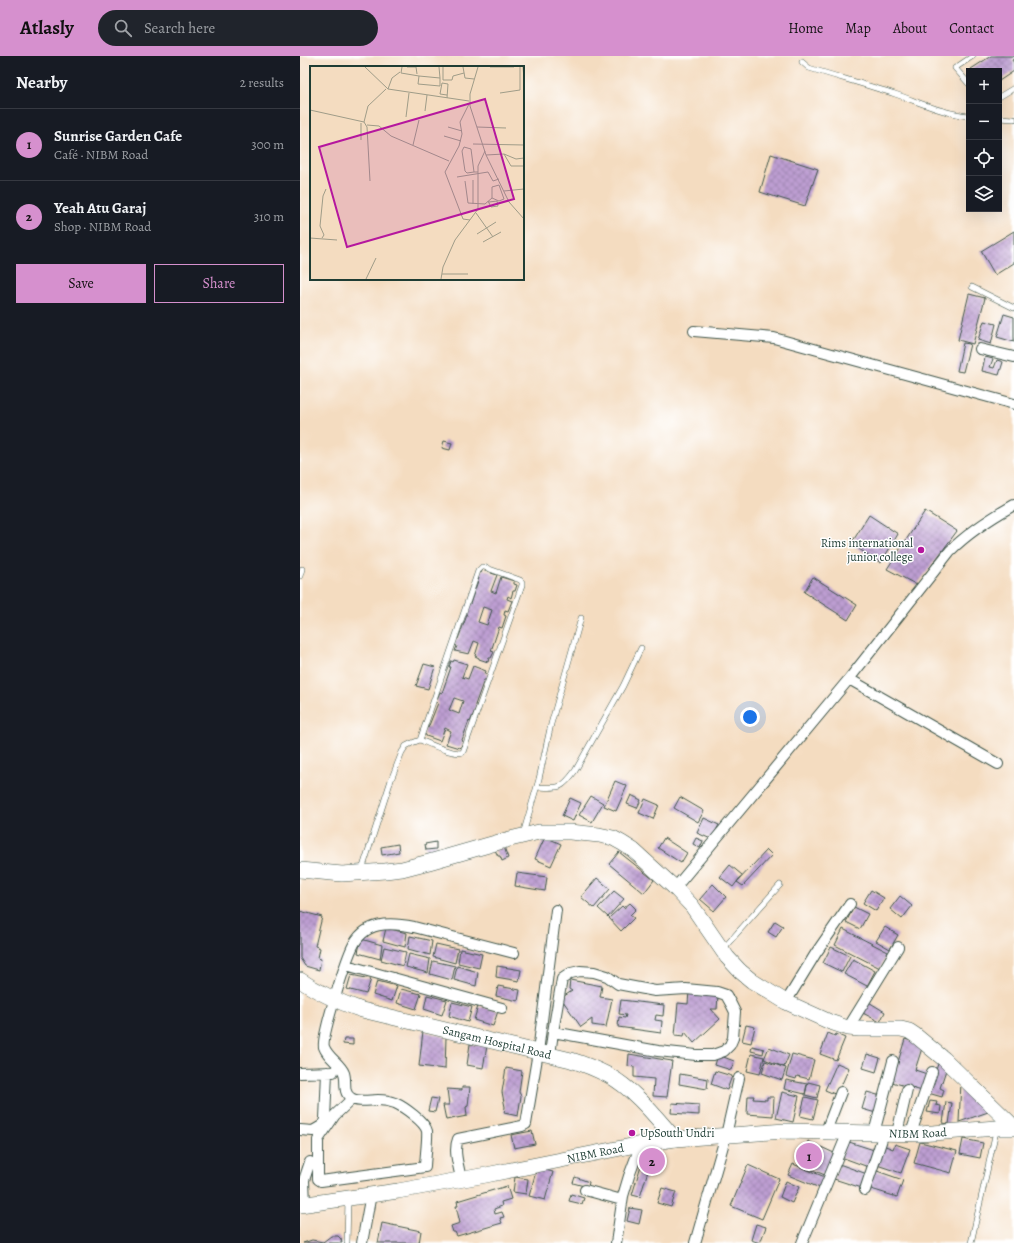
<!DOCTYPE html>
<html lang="en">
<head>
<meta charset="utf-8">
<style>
  :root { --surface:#171b24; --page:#20242c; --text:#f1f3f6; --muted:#9ea1a6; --line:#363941; --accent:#d690ce }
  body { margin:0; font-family:Alegreya,serif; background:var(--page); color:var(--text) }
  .controls { position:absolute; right:12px; top:12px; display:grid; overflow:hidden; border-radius:0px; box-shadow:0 4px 16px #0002 }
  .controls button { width:36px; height:36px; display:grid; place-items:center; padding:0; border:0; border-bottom:1px solid var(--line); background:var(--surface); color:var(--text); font:20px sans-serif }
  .you { position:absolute; left:450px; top:661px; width:14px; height:14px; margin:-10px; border:3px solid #fff; border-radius:50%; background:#1a73e8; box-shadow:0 0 0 6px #1a73e833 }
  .badge { display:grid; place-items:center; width:26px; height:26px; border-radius:50%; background:var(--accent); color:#111; font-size:13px; font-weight:700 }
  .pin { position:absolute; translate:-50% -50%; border:2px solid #fff; box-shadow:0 1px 4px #0006 }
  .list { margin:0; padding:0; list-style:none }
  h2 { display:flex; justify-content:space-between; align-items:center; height:52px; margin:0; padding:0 16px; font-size:17px }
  h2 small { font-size:13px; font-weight:400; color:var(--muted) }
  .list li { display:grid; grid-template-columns:26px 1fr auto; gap:12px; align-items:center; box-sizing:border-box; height:72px; padding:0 16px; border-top:1px solid var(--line) }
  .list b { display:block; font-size:15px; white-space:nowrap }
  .list p { margin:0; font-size:13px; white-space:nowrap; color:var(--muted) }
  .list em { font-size:13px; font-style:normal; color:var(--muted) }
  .actions { display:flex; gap:8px; padding:12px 16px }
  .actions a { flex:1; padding:9px 0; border:1px solid var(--accent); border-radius:0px; text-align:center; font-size:14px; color:var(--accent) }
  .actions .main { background:var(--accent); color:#111 }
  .icon { flex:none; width:22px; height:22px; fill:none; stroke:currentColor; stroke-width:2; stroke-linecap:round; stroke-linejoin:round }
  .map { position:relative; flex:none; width:714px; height:1187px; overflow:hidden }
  header { display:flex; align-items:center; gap:24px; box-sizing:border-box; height:56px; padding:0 20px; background:var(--accent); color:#111 }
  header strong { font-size:19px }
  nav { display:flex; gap:22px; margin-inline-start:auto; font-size:14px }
  .search { width:280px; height:36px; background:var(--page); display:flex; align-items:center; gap:10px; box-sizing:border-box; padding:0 14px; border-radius:22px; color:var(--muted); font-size:15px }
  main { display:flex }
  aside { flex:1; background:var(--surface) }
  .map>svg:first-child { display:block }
  .building { fill:url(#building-cross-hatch); fill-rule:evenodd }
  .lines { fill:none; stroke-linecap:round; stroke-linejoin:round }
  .lane-casing { stroke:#3f5549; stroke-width:6 }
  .street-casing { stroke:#3f5549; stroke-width:12 }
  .secondary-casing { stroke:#3f5549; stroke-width:16 }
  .lane { stroke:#fff; stroke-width:5 }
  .street { stroke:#fff; stroke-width:10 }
  .secondary { stroke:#fff; stroke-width:15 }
  .poi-dot { fill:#b5179e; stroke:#fff; stroke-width:1.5 }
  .labels { text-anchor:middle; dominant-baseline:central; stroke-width:3; stroke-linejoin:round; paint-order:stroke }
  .poi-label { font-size:12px; fill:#1f3d34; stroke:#fff; text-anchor:end }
  .street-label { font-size:12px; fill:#1f3d34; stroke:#fff }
  .inset-road { fill:none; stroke:#9f9c88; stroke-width:1 }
  .view { fill:#b5179e; fill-opacity:0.15; stroke:#b5179e; stroke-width:2 }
  .inset-edge { fill:none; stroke:#1f3d34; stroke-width:2 }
</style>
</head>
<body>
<header>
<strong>Atlasly</strong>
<div class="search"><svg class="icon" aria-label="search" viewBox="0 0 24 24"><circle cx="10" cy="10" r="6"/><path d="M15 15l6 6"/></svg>Search here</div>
<nav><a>Home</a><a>Map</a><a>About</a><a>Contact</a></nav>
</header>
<main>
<aside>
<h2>Nearby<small>2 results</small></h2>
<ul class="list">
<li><span class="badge">1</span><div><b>Sunrise Garden Cafe</b><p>Café · NIBM Road</p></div><em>300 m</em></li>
<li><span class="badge">2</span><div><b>Yeah Atu Garaj</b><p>Shop · NIBM Road</p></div><em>310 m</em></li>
</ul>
<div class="actions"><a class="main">Save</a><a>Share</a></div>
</aside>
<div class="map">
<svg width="714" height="1187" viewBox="0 0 714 1187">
  <defs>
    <pattern id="building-cross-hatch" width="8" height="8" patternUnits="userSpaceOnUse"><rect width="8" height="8" fill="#bd9ed2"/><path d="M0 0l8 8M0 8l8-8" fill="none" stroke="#9982ab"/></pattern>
  </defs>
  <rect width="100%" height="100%" fill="#fff"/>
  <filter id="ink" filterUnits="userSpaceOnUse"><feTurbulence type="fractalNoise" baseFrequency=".025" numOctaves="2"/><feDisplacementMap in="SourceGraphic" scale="8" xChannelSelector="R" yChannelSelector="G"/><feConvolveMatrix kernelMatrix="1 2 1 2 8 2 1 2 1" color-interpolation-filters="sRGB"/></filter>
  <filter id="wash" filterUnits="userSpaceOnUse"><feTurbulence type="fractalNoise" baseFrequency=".012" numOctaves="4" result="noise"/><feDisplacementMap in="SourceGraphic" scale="16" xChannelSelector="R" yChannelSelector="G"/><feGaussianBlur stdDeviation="0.9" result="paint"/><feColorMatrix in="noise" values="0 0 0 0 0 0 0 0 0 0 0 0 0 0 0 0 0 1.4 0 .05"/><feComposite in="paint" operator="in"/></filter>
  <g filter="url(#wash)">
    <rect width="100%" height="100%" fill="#f4dcc0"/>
    <g id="blocks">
      <path class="building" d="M691,0H714V3L712,4L714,7V15L699,25V15H673L671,13Z
        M471,98L518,113L505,150L460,136Z
        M714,175V207L695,219L681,195Z
        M669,238L685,242L673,288L658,284Z
        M704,258L714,261V286L697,281Z
        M684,265L696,268L691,288L678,284Z
        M663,287L670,288L663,316L657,315Z
        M685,301L693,303L690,311L694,312L697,304L703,306L699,319L682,315Z
        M144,385L152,387L150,394L142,392Z
        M625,455L657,475L617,529L587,513Z
        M569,459L598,478L581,507L551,488Z
        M183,513L192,516L191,517L197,519L191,535L196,537L201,521L214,525V528L217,529L215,535H213L211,542L208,540L207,543L212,545L208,555L205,554L204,559L206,560L202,572L199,571L191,595L194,596L191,602H189L188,606L179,603V602L175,600L179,587L174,585L169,598L155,595L157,590L154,589L156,583H158L167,559L165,558L168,548H170L179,522H177L179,516L181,517ZM183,551L192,554L187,569L178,566Z
        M513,521L557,549L548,564L504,536Z
        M154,604L167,608L162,621L168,623L173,610L186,615L185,618L188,619L186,624H184L175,649H177L170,666L169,665L162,684L163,685L161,691H160L159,692L146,688L151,675L145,672L140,685L126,680V679L124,678L126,671L128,672L138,647L136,646L140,636L142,637L151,611H149L151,605L153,606ZM154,642L163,645L159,658L149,654Z
        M124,608L135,611L128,633L116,630Z
        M315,725L327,730L316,755L304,750Z
        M331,739L341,744L337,752L327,748Z
        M291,740L303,747L292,766L279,759Z
        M380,741L404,755L398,766L374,752Z
        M270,742L281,747L273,765L262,760Z
        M345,743L359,749L353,763L339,757Z
        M404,762L419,769L411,783L397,777Z
        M245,781L261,788L251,810L235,803Z
        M364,782L387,797L381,807L358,792Z
        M396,782L403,785L400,792L393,788Z
        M136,786V793L126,794L125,788Z
        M98,788L99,796L82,799L81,791Z
        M204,791L208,802L202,805L200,800H198L195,794Z
        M467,794L472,799L443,830L437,826Z
        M319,796L354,824L344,837L309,808Z
        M430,809L442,819L433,831L420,821Z
        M217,817L247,821L245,835L215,830Z
        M297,822L310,833L294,852L281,841Z
        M413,828L426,841L414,855L400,843Z
        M571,834L584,842L576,855L563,847Z
        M314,835L324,843L308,861L298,852Z
        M600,840L612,850L602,863L590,853Z
        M330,847L336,853L330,859L334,862L321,875L309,862L322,850L324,852Z
        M554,851L568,858L560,873L546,866Z
        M0,855L22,861L15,890L20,892L18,902L21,903L19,914L5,910L0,902Z
        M475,865L483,870L476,881L468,876Z
        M585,871L598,879L590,893L576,885Z
        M86,872L107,877L105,891L83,885Z
        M543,873L588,896L580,912L535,889Z
        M110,880L132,885L130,899L108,893Z
        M61,883L82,889L80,903L58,897Z
        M136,888L158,893L155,907L133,901Z
        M84,891L106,896L103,910L81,904Z
        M531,891L550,900L542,916L523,907Z
        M160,893L182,898L179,912L158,907Z
        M109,898L130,903L128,917L106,911Z
        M553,903L575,915L567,930L544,918Z
        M133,905L155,910L152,924L130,918Z
        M157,910L178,916L176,930L154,924Z
        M197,910L221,914L219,925L196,921Z
        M51,919L71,923L66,938L47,933Z
        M270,924L302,930L300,941L312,943L306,971L292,969V963L281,971L261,942L272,935L269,933Z
        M77,925L97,930L92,945L73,939Z
        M198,930L220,934L218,945L196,940Z
        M101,933L121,938L116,953L97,947Z
        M389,935L418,939L417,953H411L420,963L394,987L385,976L384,980L375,979L378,947L388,948Z
        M127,939L147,944L142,959L124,953Z
        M321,944L364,949L363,960L356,959L355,964L362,965L361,977L318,971L319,961L325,962L326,959L319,958Z
        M567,945L585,956L580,966L561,956Z
        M152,946L172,951L168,966L149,960Z
        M178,950L198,955L193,970L174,964Z
        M446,969L455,971L451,987L442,985Z
        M123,975L146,981L145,1013L119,1010Z
        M528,977L535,980L536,978L545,982L536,1004L520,998Z
        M44,983H53V989L43,988Z
        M605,983L623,989L615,1014L627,1018L622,1035L592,1026Z
        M170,988L187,990L183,1012L167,1009Z
        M452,990L464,993L463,998L451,995Z
        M469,991L489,999L484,1011L464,1003Z
        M329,998L372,1005L367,1041L353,1040L354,1023L334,1021V1011L328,1010Z
        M451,998L464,1001L460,1018L447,1015Z
        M492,998L514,1004L509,1023L497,1020L496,1023L486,1020Z
        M567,998L580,1002L576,1016L563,1012Z
        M418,999L434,1005L431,1014L415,1009Z
        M465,1005L486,1012L482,1024L462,1017Z
        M537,1007L549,1012L537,1039L525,1034Z
        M638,1008L647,1011L640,1032L644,1034L642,1041L628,1037Z
        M206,1012L222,1015L219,1036L221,1040L218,1060L204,1057L205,1051L202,1036Z
        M415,1015L432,1020L427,1034L411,1028Z
        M380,1018L408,1023L407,1033L379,1028Z
        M486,1024L507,1028L505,1038L484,1033Z
        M508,1026L520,1029L517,1042L505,1039Z
        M661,1026L694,1054L659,1066Z
        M162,1031H170L168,1050L166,1051L167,1060L146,1064L143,1049H149L147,1033L162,1034Z
        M482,1036L499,1040L493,1066L476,1062Z
        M567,1036L581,1040L576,1057L562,1053Z
        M448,1040H454L453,1043L467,1044V1041H474L473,1060L447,1058Z
        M505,1041L518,1044L513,1063L500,1060Z
        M131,1042L138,1043L135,1056L128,1055Z
        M630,1045L637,1046L636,1049L641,1050L640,1058L627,1056Z
        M646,1046L652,1047L649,1068L643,1067Z
        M372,1047L399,1049V1059L371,1057Z
        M232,1075L235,1088L214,1092L211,1079Z
        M663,1083L683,1087L680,1102L660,1098Z
        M508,1085L534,1097L525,1119L498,1108Z
        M546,1085L577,1095L571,1112L541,1101Z
        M620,1086L657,1095L651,1117L614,1107Z
        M595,1088L610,1093L601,1117L577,1109L583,1089L593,1093Z
        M342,1106L350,1108L340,1141L332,1139Z
        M493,1108L525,1121L520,1132L488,1119Z
        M539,1108L567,1118L562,1132L534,1123Z
        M448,1109L479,1123L462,1163L431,1150Z
        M237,1112L253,1116L245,1144L229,1140Z
        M574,1114L603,1124L597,1141L568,1132Z
        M215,1121L228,1123L226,1138L213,1136Z
        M275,1121L289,1126L288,1131L273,1127Z
        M486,1125L499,1131L492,1147L480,1141Z
        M207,1130L211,1143L201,1146L202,1150L194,1153L195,1158L202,1156L204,1161L200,1162L202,1167L157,1180L155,1176H153L151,1170L160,1167L156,1150H158L157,1145Z
        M362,1132L376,1136L371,1151L357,1147Z
        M271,1138L284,1142L282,1148L269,1145Z
        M330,1152L342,1154L339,1168L327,1165Z
        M82,1167L121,1175L119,1187H78Z
        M456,1168L466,1171L460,1187L451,1184Z
        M31,1180H38L41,1183L42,1187H3L12,1184L23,1186Z"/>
    </g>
  </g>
  <g filter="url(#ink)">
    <use href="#blocks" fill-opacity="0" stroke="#3f5549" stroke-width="1"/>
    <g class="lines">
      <defs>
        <path id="lane" d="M502,6L509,12C538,21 567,29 595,38C619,46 644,58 669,60
          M669,28L655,12L673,0
          M699,41L714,32
          M699,62L714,63
          M672,231L714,252
          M0,520L2,513
          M237,731C259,732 261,734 275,715L323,630L341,592
          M223,778L239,723L251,668L281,562
          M62,814L91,724L102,696L106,690L112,687L120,684L178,515L182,511H184L220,524L222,526V529L163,696C154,700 130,688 120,684
          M423,893L480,829
          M47,1187L48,1143
          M671,1187L696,1075"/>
        <path id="street" d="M394,275L474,282L714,348
          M680,293L714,301
          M549,623L698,708
          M375,832L549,623L650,495C669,476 691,462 714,449
          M46,909L202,952
          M486,946L516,897L550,848
          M548,972L598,891
          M250,999L253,976L262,923L271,917L280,915L294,916L307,920L318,928L355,935L386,933L417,936L426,939L431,948L435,956L433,982L430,989L424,995L413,999H396L358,995L253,976
          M0,1017L33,1016
          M52,1043L35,1059L18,1084V1123L21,1125L125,1111C125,1104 128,1081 127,1075C125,1066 104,1051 95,1047C90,1045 84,1044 78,1044C69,1044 58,1047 51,1042C42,1036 47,1025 44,1017C40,1007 28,1002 24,991C21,981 46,905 52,892C64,865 89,866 114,871L214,897
          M0,1074L13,1075L23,1069L25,1063L27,1016
          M526,1075L541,1036
          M574,1077L593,1005
          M597,1077L607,1034
          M611,1077L632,1016
          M161,1123C159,1111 153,1095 158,1083L222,1070L226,1068L238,996L256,854
          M285,1134L322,1144
          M565,1134L584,1077
          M5,1148L4,1124L10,1106
          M62,1187L71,1138
          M316,1187L323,1140L329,1120L341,1088
          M395,1187L426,1079L439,1022
          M502,1187L548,1076"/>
        <g id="secondary">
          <path d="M0,814L42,818L85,815L102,813L129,806L206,784L239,776H270L299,779L313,782L322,787L333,794L375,832L392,850L427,901L440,915L452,925L486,946L530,966L548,972L559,973H601L609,975L615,979L644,1003L714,1071"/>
          <path id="s1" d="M0,924C20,938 39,946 62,954L271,1004C284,1008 296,1013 308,1019C335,1034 355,1060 375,1083"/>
          <path id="s2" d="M0,1149L98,1135L186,1119L341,1088L375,1083L485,1075L620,1078L696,1072H714"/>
        </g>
      </defs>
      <use href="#lane" class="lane-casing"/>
      <use href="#street" class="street-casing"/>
      <use href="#secondary" class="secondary-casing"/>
      <use href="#lane" class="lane"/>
      <use href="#street" class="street"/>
      <use href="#secondary" class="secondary"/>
    </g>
  </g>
  <g class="poi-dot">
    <circle cx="621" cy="494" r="4"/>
    <circle cx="332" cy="1077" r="4"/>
  </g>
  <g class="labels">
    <g class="poi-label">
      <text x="613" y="487">Rims international<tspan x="613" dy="14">junior college</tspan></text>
      <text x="340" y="1077" text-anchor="start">UpSouth Undri</text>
    </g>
    <g class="street-label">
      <text stroke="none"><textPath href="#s1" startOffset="208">Sangam Hospital Road</textPath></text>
      <text stroke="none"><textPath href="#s2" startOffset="624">NIBM Road</textPath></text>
      <text stroke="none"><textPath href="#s2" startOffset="300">NIBM Road</textPath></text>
    </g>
  </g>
  <g transform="translate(10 10)">
    <rect width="214" height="214" fill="#f4dcc0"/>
    <path class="inset-road" d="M55,1L78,23L159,35M92,1L91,7L109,10M97,1H106L107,8M129,1L130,12V20L108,18L109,10L130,12M133,1V14H142L143,10L154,7M153,1L155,12L164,13M168,1L160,28V40L176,89L199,136L214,153M180,1H204M213,1L214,13M78,23L82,12L90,6M190,27L210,24V1M137,32L138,18L132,17L130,28L137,29M159,38L150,56L152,68L149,80L135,106L153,153L160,154M0,44L54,56M115,45L117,29M96,51L99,27M54,56L57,61L60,115M54,56L58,40L76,23M51,57V74M57,59L69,60L81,70L139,95M138,61L152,65M167,61L196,62M134,70L151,75M163,78L214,79M103,79L109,54M194,88L206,93L214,92M176,89L194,88L201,100H214M164,106L161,83L154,81L152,85L155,105L157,107L164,106H168M147,111L178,106L183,115L189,113M163,114V138M155,115L158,137L175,138L182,132V121L189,119L194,133L189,135L182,132M194,125L214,123M178,135L181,141L188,140L187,135L179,136M166,147L183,171M167,168L186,156M0,172L27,174M12,172L14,169L10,160L13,130L16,123M173,176L191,166M132,208H158M56,213L66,192M131,213L133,201L145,174L168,143V100L175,85"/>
    <path class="view" d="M175,33L204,133L37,181L9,81Z"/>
    <rect width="214" height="214" class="inset-edge"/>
  </g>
</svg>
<div class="controls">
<button>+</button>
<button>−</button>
<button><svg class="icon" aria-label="locate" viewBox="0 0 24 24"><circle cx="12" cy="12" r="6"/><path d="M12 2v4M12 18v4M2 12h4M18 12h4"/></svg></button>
<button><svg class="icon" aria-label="layers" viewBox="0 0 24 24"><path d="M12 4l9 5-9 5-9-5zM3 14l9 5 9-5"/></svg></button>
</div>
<div class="you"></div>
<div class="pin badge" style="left:509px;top:1100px">1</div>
<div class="pin badge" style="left:352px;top:1105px">2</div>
</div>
</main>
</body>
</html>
